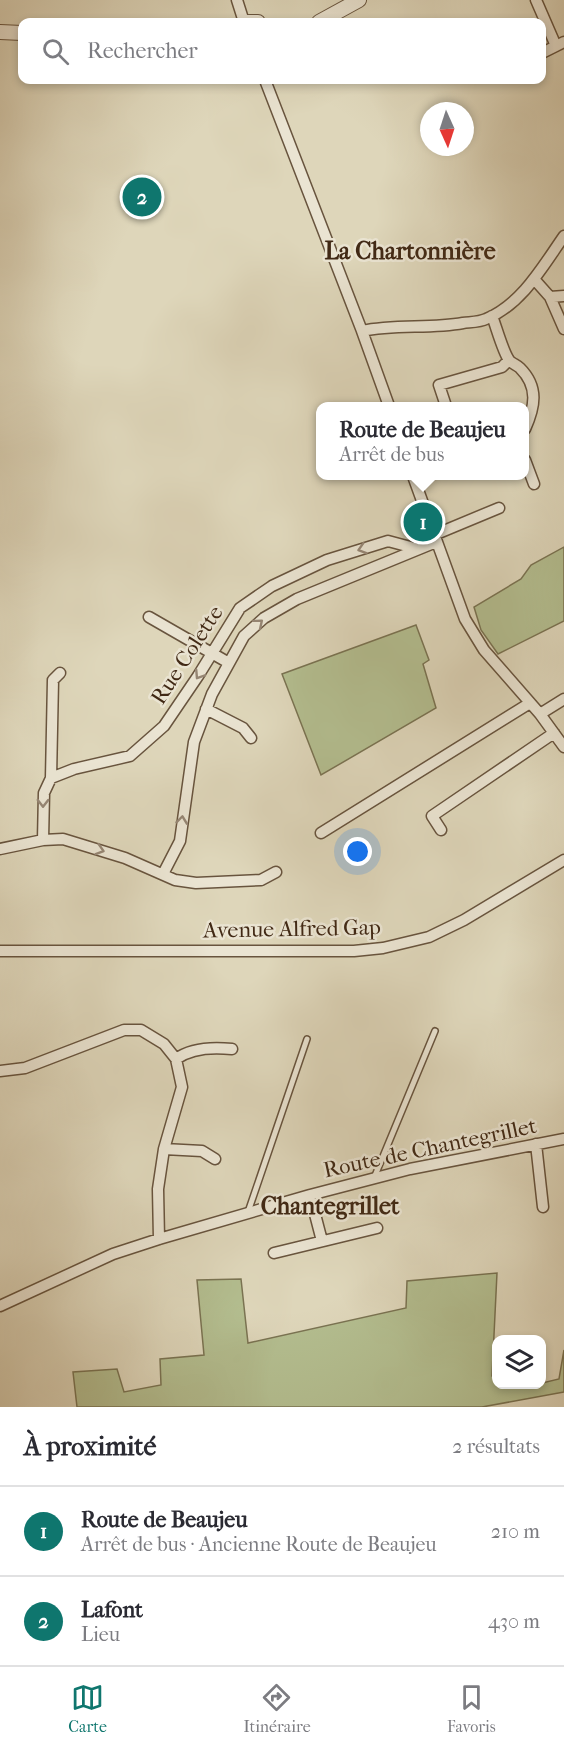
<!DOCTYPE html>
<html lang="fr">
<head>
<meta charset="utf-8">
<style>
  :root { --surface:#fff; --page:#f7f7f7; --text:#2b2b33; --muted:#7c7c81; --line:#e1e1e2; --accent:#0f766e }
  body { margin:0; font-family:"IM FELL French Canon",serif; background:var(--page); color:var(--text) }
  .controls { position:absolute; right:18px; bottom:18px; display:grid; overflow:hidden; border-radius:12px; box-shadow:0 3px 9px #0003 }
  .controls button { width:54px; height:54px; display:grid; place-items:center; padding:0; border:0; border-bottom:2px solid var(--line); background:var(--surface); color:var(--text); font:30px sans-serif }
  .compass { position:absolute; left:420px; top:102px; width:54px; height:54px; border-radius:50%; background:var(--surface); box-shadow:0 3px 9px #0003; rotate:177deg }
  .you { position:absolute; left:358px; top:852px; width:21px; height:21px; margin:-15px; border:4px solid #fff; border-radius:50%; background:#1a73e8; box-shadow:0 0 0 9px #1a73e833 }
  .badge { display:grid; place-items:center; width:39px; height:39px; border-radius:50%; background:var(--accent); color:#fff; font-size:20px; font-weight:700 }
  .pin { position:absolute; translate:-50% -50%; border:3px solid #fff; box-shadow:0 2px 6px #0006 }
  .popup { position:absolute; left:316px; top:402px; width:213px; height:78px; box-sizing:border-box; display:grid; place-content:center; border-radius:12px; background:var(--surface); filter:drop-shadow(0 2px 4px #0005); font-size:20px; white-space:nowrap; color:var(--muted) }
  .popup b { font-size:22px; color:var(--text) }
  .popup::after { content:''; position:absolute; left:50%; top:100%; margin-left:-12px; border:12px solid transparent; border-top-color:var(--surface) }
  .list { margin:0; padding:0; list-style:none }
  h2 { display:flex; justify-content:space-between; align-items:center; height:78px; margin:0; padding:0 24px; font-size:26px }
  h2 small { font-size:20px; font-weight:400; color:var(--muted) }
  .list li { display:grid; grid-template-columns:39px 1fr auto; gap:18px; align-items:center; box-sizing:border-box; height:90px; padding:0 24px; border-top:2px solid var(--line) }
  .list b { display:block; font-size:22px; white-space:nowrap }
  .list p { margin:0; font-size:20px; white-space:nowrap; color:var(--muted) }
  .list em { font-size:20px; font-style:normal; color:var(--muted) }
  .icon { flex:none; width:33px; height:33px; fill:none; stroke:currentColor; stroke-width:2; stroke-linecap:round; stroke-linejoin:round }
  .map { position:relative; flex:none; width:564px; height:1407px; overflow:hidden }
  .search { position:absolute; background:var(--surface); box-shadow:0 3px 9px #0003; left:18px; right:18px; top:18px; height:66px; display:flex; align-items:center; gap:15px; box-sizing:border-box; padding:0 21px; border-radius:12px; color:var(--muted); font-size:22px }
  .sheet { height:258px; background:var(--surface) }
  nav { display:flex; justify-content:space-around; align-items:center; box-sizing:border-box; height:84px; border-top:2px solid var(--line); background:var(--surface); font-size:16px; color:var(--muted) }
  nav a { display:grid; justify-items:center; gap:3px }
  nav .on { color:var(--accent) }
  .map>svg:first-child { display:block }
  .green { fill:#b3bd8f; stroke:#7a7352; stroke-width:1.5 }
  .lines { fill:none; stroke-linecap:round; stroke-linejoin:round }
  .service-casing { stroke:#68543e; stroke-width:8 }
  .minor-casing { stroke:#68543e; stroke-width:13 }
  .tertiary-casing { stroke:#68543e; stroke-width:16 }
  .service { stroke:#eae4d2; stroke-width:5 }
  .minor { stroke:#eae4d2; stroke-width:10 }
  .tertiary { stroke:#eae4d2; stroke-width:14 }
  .oneway { stroke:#968674 }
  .labels { text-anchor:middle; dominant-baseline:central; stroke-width:5; stroke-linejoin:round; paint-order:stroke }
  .street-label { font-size:22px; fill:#412915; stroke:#eae4d2 }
  .neighbourhood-label { font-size:24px; font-weight:bold; fill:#412915; stroke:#eae4d2 }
</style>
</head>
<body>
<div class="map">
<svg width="564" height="1407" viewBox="0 0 564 1407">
  <rect width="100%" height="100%" fill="#ded6ba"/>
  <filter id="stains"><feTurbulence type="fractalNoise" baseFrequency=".00333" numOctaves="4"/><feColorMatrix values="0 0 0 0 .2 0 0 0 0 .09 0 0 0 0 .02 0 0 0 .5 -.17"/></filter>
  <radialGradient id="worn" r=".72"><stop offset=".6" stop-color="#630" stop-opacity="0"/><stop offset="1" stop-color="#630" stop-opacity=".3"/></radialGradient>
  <path class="green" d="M564,547V621L498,654L481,630L474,607L521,579L531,565Z
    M416,625L429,660L423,664L436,708L321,775L282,674Z
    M497,1273L492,1376L496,1378V1384L514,1385L520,1387L542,1384V1383L559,1379L564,1350V1392L482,1407H77L73,1372L117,1369L124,1392L161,1385L160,1359L204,1355L197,1280L241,1279L248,1343L406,1308L407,1281Z"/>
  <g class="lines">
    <defs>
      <path id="service" d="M374,1178L435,1031
        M248,1212L307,1039"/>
      <path id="minor" d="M237,0L244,22
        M536,0L556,46L564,42
        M542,53L556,46
        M265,80L362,331L389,406
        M534,279L550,297L564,329
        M550,297L564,296
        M492,316C496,326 503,352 509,360C511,363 517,365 520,368C539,387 535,407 525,429
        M362,331C395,324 430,329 463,323C471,322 480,322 486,319C522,304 543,266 564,236
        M446,406L439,385L502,367L509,360
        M525,460L534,484
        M413,476L465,619L484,650L540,714L564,747
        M434,535L499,508
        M149,617L229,663
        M206,709L243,728L251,738
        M540,714L564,699
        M51,778L53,680L60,673
        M441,830L432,816L554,733
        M321,833L530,703
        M43,840L44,793L51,778L74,769L130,756L164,726L198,676L240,608L272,586L327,560L388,541L418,549
        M0,849L43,840L63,839L125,858L175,880L196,883L261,880L276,872
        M163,874L180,841L194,742L212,694L244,636L264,618L297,599L436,542
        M0,951H354L383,948L429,937L464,920L564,860
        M176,1059C191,1048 213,1047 232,1049
        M0,1071L25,1068L124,1030H141L164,1044L176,1059L182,1087L164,1149L158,1189L159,1239
        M536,1144L543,1207
        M164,1149L202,1151L215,1159
        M310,1195L322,1241
        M274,1253L377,1228
        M0,1306L113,1254L159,1239L310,1195L410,1169L564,1139"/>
      <path id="tertiary" d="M245,22H258
        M319,22L359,0
        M0,32L22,33"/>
    </defs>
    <use href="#service" class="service-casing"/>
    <use href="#minor" class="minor-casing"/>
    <use href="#tertiary" class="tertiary-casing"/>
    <use href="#service" class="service"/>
    <use href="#minor" class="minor"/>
    <use href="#tertiary" class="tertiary"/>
  </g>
  <defs><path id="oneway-chevron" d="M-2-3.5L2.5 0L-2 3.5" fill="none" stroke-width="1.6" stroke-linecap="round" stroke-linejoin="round" transform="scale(1.5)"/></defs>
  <g class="oneway">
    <use href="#oneway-chevron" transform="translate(362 549) rotate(163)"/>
    <use href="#oneway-chevron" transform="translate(259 623) rotate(-40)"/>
    <use href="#oneway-chevron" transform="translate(199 675) rotate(123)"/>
    <use href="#oneway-chevron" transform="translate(43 803) rotate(90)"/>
    <use href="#oneway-chevron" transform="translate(182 820) rotate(-83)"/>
    <use href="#oneway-chevron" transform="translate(100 850) rotate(17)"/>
  </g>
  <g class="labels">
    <g class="street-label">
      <text transform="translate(187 655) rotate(-57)">Rue Colette</text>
      <text transform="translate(292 929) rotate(-1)">Avenue Alfred Gap</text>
      <text transform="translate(430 1148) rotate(-12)">Route de Chantegrillet</text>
    </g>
    <g class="neighbourhood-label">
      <text x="410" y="251">La Chartonnière</text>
      <text x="330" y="1206">Chantegrillet</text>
    </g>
  </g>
  <rect width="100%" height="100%" filter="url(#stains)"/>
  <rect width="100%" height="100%" fill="url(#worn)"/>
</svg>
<div class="controls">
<button><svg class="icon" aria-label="layers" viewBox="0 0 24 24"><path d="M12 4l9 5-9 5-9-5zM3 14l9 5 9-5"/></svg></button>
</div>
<svg class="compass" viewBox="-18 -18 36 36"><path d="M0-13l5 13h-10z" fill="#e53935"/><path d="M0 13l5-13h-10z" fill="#7c7c81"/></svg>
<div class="you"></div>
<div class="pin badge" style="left:423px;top:522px">1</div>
<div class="popup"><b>Route de Beaujeu</b>Arrêt de bus</div>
<div class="pin badge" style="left:142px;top:197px">2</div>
<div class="search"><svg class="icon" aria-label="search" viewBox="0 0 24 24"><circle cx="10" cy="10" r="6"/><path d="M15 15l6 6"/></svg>Rechercher</div>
</div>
<section class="sheet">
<h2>À proximité<small>2 résultats</small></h2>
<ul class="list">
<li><span class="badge">1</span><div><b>Route de Beaujeu</b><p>Arrêt de bus · Ancienne Route de Beaujeu</p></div><em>210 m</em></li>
<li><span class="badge">2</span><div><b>Lafont</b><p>Lieu</p></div><em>430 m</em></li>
</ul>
</section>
<nav>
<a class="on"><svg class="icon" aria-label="map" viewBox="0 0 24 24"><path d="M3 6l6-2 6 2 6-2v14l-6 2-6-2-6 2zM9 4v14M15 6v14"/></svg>Carte</a>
<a><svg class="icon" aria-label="directions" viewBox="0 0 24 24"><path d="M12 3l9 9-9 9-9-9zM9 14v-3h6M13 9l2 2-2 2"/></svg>Itinéraire</a>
<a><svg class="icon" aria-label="saved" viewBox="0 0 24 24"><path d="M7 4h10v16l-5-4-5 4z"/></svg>Favoris</a>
</nav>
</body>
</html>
